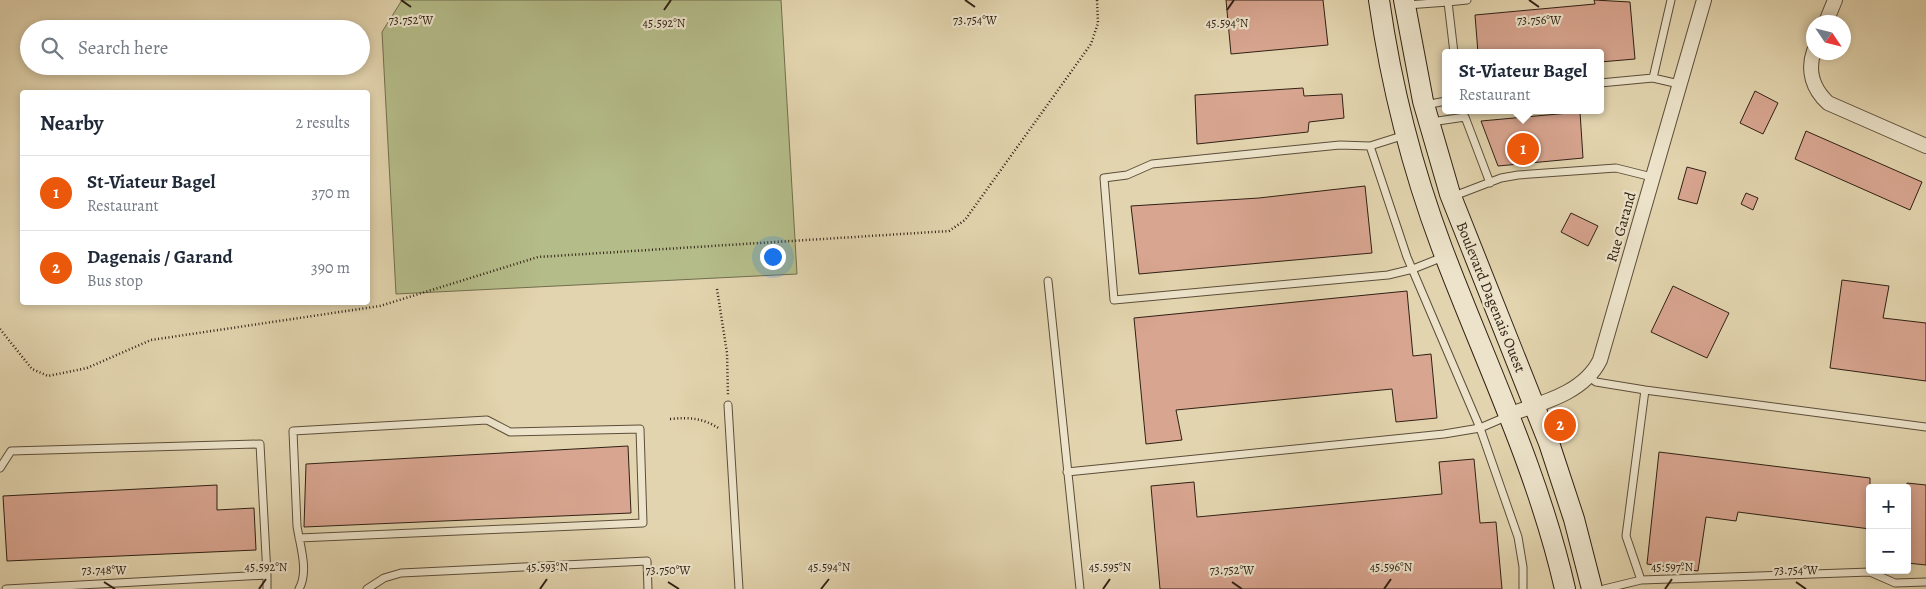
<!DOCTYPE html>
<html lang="en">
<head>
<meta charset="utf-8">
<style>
  :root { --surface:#fff; --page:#f6f6f7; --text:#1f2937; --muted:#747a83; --line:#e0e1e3; --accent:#ea580c }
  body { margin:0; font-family:Alegreya,serif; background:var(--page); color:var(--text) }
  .controls { position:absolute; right:15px; bottom:15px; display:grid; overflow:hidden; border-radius:5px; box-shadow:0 2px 8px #0003 }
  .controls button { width:45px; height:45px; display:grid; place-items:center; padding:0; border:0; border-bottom:1px solid var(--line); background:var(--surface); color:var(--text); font:25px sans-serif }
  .compass { position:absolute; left:1806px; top:15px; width:45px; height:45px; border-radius:50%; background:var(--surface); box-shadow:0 2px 8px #0003; rotate:125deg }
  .you { position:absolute; left:772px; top:256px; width:18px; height:18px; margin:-12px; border:4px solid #fff; border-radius:50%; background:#1a73e8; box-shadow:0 0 0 8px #1a73e833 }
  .badge { display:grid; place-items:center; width:32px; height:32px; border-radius:50%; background:var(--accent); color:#fff; font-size:16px; font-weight:700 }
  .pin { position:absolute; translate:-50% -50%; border:2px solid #fff; box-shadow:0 1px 5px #0006 }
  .popup { position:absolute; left:1442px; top:49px; width:162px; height:65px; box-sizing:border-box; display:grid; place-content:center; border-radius:5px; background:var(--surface); filter:drop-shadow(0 1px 4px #0005); font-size:16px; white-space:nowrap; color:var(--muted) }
  .popup b { font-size:19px; color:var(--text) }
  .popup::after { content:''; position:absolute; left:50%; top:100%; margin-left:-10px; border:10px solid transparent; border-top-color:var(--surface) }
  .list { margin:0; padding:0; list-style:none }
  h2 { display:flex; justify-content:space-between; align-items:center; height:65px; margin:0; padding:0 20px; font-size:21px }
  h2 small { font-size:16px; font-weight:400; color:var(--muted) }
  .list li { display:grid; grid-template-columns:32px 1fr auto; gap:15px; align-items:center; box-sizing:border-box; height:75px; padding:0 20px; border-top:1px solid var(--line) }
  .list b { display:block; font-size:19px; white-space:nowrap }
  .list p { margin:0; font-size:16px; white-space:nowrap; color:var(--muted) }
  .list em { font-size:16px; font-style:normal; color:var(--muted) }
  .icon { flex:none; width:28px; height:28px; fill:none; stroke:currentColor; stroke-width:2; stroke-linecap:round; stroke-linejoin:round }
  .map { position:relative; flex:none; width:1926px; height:589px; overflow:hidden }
  .search { position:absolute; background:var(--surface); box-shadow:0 2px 8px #0003; left:20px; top:20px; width:350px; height:55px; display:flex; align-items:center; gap:12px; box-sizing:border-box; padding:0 18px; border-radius:28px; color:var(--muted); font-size:19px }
  .panel { position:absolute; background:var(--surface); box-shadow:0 2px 8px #0003; left:20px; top:90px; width:350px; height:215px; border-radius:5px }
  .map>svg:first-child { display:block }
  .green { fill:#b4bc89; stroke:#726e4e }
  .building { fill:#d8a590; stroke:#302114 }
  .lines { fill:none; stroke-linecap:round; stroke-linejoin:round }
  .lane-casing { stroke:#5c4e3a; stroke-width:9 }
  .street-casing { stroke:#5c4e3a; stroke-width:16 }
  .secondary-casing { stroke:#302114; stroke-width:22 }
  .path { stroke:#302114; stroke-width:2.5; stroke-dasharray:1 2.5; stroke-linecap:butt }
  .lane { stroke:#ece3ca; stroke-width:7 }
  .street { stroke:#ece3ca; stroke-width:14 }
  .secondary { stroke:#ece3ca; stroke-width:20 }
  .ticks { fill:none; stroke:#302114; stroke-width:2 }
  .labels { text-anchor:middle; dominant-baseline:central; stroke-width:4.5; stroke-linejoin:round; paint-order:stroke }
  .street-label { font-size:15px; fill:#302114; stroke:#ece3ca }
  .ticks-label { font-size:12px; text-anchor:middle; fill:#302114; stroke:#ece3ca; stroke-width:4.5; stroke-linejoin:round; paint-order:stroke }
</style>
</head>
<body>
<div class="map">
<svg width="1926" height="589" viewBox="0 0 1926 589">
  <rect width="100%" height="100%" fill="#e2d4ae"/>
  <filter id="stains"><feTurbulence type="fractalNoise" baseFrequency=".004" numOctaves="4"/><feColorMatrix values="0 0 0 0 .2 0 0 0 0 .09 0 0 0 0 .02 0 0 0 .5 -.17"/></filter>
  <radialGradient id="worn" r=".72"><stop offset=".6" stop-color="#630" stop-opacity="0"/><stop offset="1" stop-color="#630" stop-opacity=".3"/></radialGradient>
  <path class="green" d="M402,0H781L797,274L396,294L382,32Z"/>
  <path class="building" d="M1226,0H1323L1328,45L1231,54Z
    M1594,0L1630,2L1635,59L1600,62V53H1478L1475,15L1595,4Z
    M1303,88L1304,96L1342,94L1344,118L1309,122L1308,132L1197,144L1195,95Z
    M1755,91L1778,103L1763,134L1740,123Z
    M1580,112L1583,158L1498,166L1481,121Z
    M1806,131L1922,182L1910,210L1795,159Z
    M1687,167L1706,172L1697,204L1678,199Z
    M1365,186L1372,253L1139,274L1131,206L1259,198Z
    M1746,193L1758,198L1753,210L1741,204Z
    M1571,213L1598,226L1588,246L1561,232Z
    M1842,280L1889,286L1883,318L1926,323V381L1830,368Z
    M1673,286L1729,313L1707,358L1651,332Z
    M1407,291L1413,356L1431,354L1437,418L1396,422L1392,389L1176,410L1182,440L1146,444L1134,318Z
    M628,446L631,513L304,527L306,464Z
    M1659,452L1870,478V529L1738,512L1736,521L1706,517L1698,571L1647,564Z
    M1474,459L1480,523L1496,522L1502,589H1160L1151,486L1194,482L1197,517L1442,494L1439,462Z
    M1907,483L1926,485V565L1907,563Z
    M217,485V510L254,508L256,550L7,561L3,496Z"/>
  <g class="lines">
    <defs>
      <path id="lane" d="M1671,0L1653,78L1679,84
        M1448,2L1467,0
        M1407,5L1448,2L1454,53
        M1600,83L1653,78
        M1425,105L1446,101
        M1431,122L1465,117L1490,183
        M1405,135L1370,146L1407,257L1480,428L1518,537L1523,567V589
        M1370,146L1340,145L1152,164L1127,175L1104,178L1114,300L1388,275L1413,269L1443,257
        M1454,196L1501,178L1518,175L1616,168L1652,177
        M1048,281L1080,589
        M1589,377L1596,382L1645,390L1926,427
        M728,405L739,589
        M0,468L11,451L260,444L267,575
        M1067,472L1444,434L1480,428L1508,416
        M1641,580L1870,572L1895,583L1926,582
        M6,589L267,575V589
        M299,589C309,571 300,546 297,526L293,431L487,420L510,432L640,429L643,523L299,538
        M367,589L384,578L401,573L647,561L648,589
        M1604,589L1641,580L1626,536L1645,390"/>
      <path id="street" d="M1826,22L1835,0
        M1814,51C1807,71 1813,89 1828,103L1926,146
        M1510,414C1542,403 1584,393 1600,360L1704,0"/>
      <path id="secondary" d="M1379,0C1391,85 1412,168 1442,248C1485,362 1538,470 1565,589
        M1404,0L1423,101L1450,194L1549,443L1574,519L1592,589"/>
    </defs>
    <use href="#lane" class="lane-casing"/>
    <use href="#street" class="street-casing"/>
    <use href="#secondary" class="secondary-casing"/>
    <path class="path" d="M717,289L727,353L728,396
      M0,329L32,369L48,376L87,368L151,340L380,306L538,257L949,231L965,220L1091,44L1098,23L1097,0
      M670,419C690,417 703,418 720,429"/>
    <use href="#lane" class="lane"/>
    <use href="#street" class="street"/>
    <use href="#secondary" class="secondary"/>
  </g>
  <path class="ticks" d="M401,0L411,7M965,0L975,7M1529,0L1539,7M664,10L671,0M1227,10L1234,0M104,582L115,589M668,582L679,589M1232,582L1242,589M1796,582L1806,589M259,589L266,579M540,589L547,579M821,589L829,579M1103,589L1110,579M1384,589L1391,579M1665,589L1672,579"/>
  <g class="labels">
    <g class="street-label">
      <text transform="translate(1621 227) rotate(-74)">Rue Garand</text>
      <text transform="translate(1491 297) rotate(68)">Boulevard Dagenais Ouest</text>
    </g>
  </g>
  <g class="ticks-label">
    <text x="975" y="24">73.754°W</text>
    <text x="411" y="24">73.752°W</text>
    <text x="1539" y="24">73.756°W</text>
    <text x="664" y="27">45.592°N</text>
    <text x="1227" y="27">45.594°N</text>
    <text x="266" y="571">45.592°N</text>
    <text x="547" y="571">45.593°N</text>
    <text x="829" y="571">45.594°N</text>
    <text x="1110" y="571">45.595°N</text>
    <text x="1391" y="571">45.596°N</text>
    <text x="1672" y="571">45.597°N</text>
    <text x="104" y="574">73.748°W</text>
    <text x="668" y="574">73.750°W</text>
    <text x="1232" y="574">73.752°W</text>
    <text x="1796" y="574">73.754°W</text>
  </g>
  <rect width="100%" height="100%" filter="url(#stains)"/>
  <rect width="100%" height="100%" fill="url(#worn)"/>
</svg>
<div class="controls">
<button>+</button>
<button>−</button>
</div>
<svg class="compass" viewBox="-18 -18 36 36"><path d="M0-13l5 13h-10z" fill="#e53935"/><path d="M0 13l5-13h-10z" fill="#747a83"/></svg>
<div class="you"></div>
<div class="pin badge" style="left:1523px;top:149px">1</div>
<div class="popup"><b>St-Viateur Bagel</b>Restaurant</div>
<div class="pin badge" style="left:1560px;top:425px">2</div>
<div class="search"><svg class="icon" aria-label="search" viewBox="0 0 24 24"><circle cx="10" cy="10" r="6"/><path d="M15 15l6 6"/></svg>Search here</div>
<section class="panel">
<h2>Nearby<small>2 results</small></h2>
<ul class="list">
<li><span class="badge">1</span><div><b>St-Viateur Bagel</b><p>Restaurant</p></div><em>370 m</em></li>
<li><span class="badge">2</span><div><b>Dagenais / Garand</b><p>Bus stop</p></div><em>390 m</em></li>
</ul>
</section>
</div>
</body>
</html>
